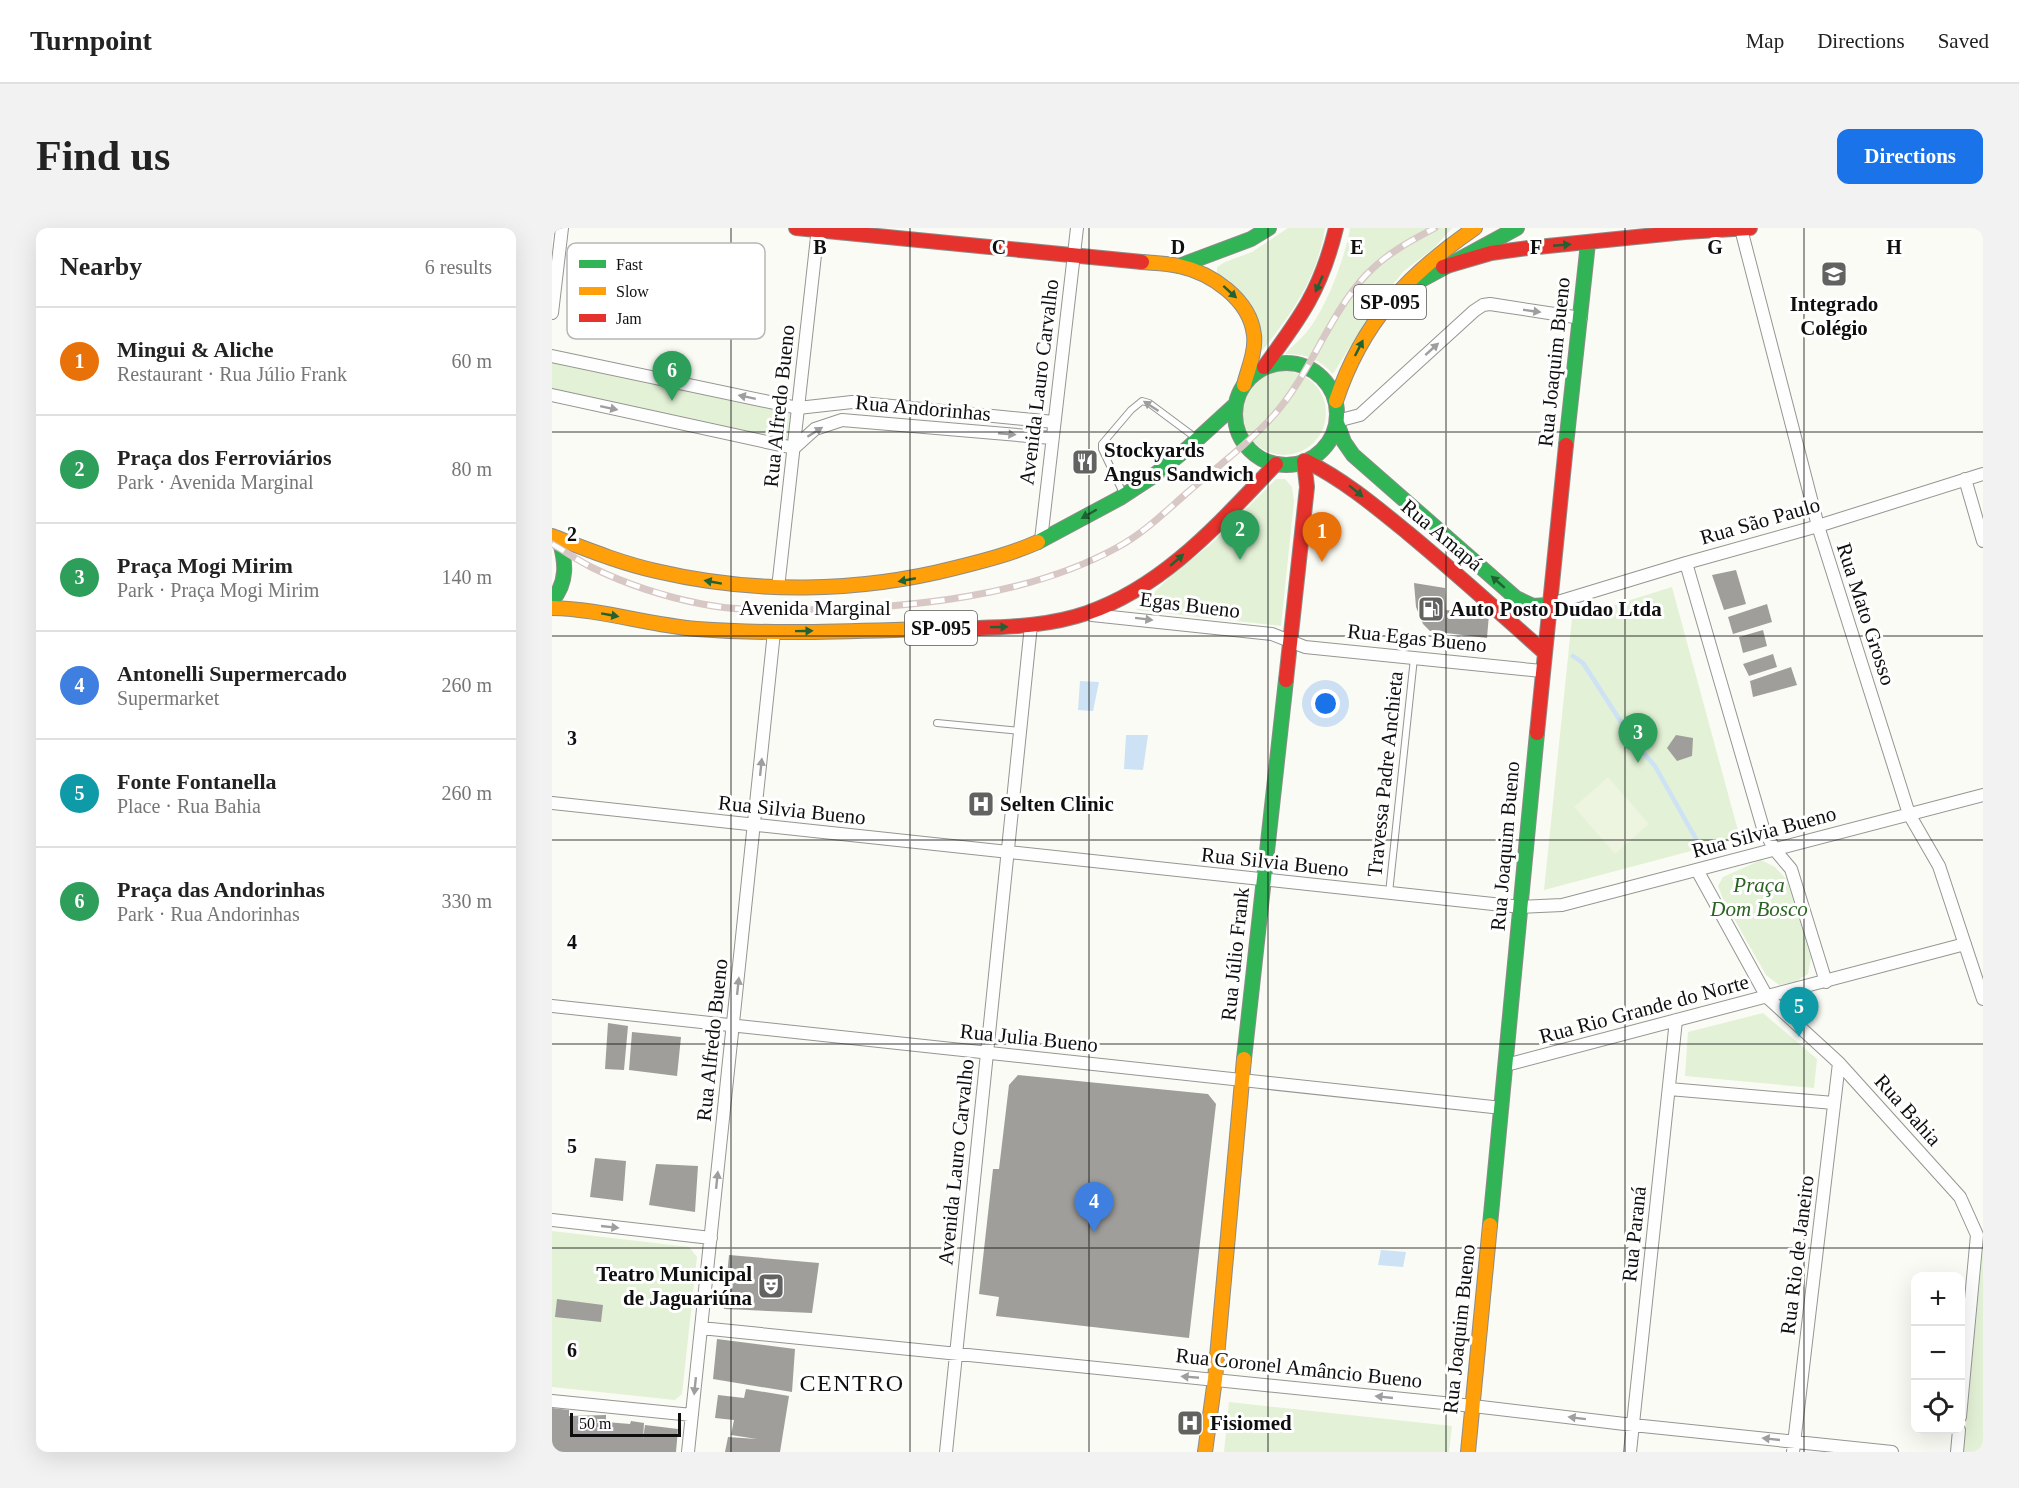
<!DOCTYPE html>
<html lang="en">
<head>
<meta charset="utf-8">
<style>
  :root { --surface:#fff; --page:#f2f2f2; --text:#222; --muted:#767676; --line:#e0e0e0; --accent:#1a73e8 }
  body { margin:0; font-family:"Times New Roman",serif; background:var(--page); color:var(--text) }
  .controls { position:absolute; right:18px; bottom:18px; display:grid; overflow:hidden; border-radius:12px; box-shadow:0 6px 24px #0002 }
  .controls button { width:54px; height:54px; display:grid; place-items:center; padding:0; border:0; border-bottom:2px solid var(--line); background:var(--surface); color:var(--text); font:30px sans-serif }
  .scale { position:absolute; left:18px; bottom:15px; width:111px; box-sizing:border-box; padding-left:6px; border:3px solid #0f0f0f; border-top:0; font-size:16px; line-height:21px; white-space:nowrap; color:#0f0f0f; -webkit-text-stroke:4px #fff; paint-order:stroke }
  .you { position:absolute; left:774px; top:476px; width:21px; height:21px; margin:-15px; border:4px solid #fff; border-radius:50%; background:#1a73e8; box-shadow:0 0 0 9px #1a73e833 }
  .badge { display:grid; place-items:center; width:39px; height:39px; border-radius:50%; background:var(--accent); color:#fff; font-size:20px; font-weight:700 }
  .pin { position:absolute; translate:-50% -50px; filter:drop-shadow(0 2px 3px #0008) }
  .pin::after { content:''; position:absolute; top:32px; width:21px; height:18px; background:inherit; clip-path:polygon(0 0,100% 0,50% 100%) }
  .list { margin:0; padding:0; list-style:none }
  h2 { display:flex; justify-content:space-between; align-items:center; height:78px; margin:0; padding:0 24px; font-size:26px }
  h2 small { font-size:20px; font-weight:400; color:var(--muted) }
  .list li { display:grid; grid-template-columns:39px 1fr auto; gap:18px; align-items:center; box-sizing:border-box; height:108px; padding:0 24px; border-top:2px solid var(--line) }
  .list b { display:block; font-size:22px; white-space:nowrap }
  .list p { margin:0; font-size:20px; white-space:nowrap; color:var(--muted) }
  .list em { font-size:20px; font-style:normal; color:var(--muted) }
  .icon { flex:none; width:33px; height:33px; fill:none; stroke:currentColor; stroke-width:2; stroke-linecap:round; stroke-linejoin:round }
  .map { position:relative; flex:none; width:1431px; height:1224px; overflow:hidden; border-radius:12px }
  header { display:flex; align-items:center; gap:36px; box-sizing:border-box; height:84px; padding:0 30px; background:var(--surface); border-bottom:2px solid var(--line) }
  header strong { font-size:28px }
  nav { display:flex; gap:33px; margin-inline-start:auto; font-size:21px }
  .intro { display:flex; align-items:center; justify-content:space-between; box-sizing:border-box; height:144px; padding:0 36px }
  h1 { margin:0; font-size:42px }
  .button { padding:15px 27px; border-radius:12px; background:var(--accent); color:#fff; font-size:21px; font-weight:700 }
  main { display:flex; gap:36px; padding:0 36px }
  aside { flex:1; background:var(--surface); border-radius:12px; box-shadow:0 6px 24px #0002 }
  .map>svg:first-child { display:block }
  .green { fill:#e3f1d6 }
  .pitch { fill:#edf4e0 }
  .water { fill:#cde2f4 }
  .lines { fill:none; stroke-linecap:round; stroke-linejoin:round }
  .stream { stroke:#cde2f4; stroke-width:4.5 }
  .building { fill:#9f9e9a }
  .lane-casing { stroke:#959593; stroke-width:8 }
  .street-casing { stroke:#959593; stroke-width:14 }
  .fast-casing { stroke:#8c8c89; stroke-width:16 }
  .slow-casing { stroke:#8c8c89; stroke-width:16 }
  .jam-casing { stroke:#8c8c89; stroke-width:16 }
  .lane { stroke:#fefefe; stroke-width:6 }
  .street { stroke:#fefefe; stroke-width:12 }
  .fast { stroke:#30b455; stroke-width:14 }
  .slow { stroke:#ff9f0a; stroke-width:14 }
  .jam { stroke:#e5322d; stroke-width:14 }
  .rail-casing { stroke:#d7c7c5; stroke-width:7 }
  .rail { stroke:#fff; stroke-width:4.5; stroke-dasharray:14; stroke-linecap:butt }
  .oneway { fill:#206232 }
  .oneway2 { fill:#9e9e9e }
  .grid { fill:none; stroke:#0f0f0f; stroke-width:1.5; stroke-opacity:0.55 }
  .labels { text-anchor:middle; dominant-baseline:central; stroke-width:6; stroke-linejoin:round; paint-order:stroke }
  .shield { fill:#fff; stroke:#575757; stroke-width:1.5 }
  .shield-label { font-size:20px; font-weight:bold; fill:#0f0f0f }
  .poi-label { font-size:21px; font-weight:bold; fill:#0f0f0f; stroke:#fff; text-anchor:start }
  .street-label { font-size:21px; fill:#0f0f0f; stroke:#fff }
  .park-label { font-size:21px; font-style:italic; fill:#296422; stroke:#fff }
  .quarter-label { font-size:24px; letter-spacing:1.5px; fill:#0f0f0f; stroke:#fff }
  .key { fill:#fff; stroke:#b7b7b7; stroke-width:1.5 }
  .key-label { font-size:16px; fill:#0f0f0f }
  .grid-label { font-size:20px; text-anchor:middle; font-weight:bold; fill:#0f0f0f; stroke:#fff; stroke-width:6; stroke-linejoin:round; paint-order:stroke }
</style>
</head>
<body>
<header>
<strong>Turnpoint</strong>
<nav><a>Map</a><a>Directions</a><a>Saved</a></nav>
</header>
<div class="intro"><h1>Find us</h1><a class="button">Directions</a></div>
<main>
<aside>
<h2>Nearby<small>6 results</small></h2>
<ul class="list">
<li><span class="badge" style="background:#e8710a">1</span><div><b>Mingui &amp; Aliche</b><p>Restaurant · Rua Júlio Frank</p></div><em>60 m</em></li>
<li><span class="badge" style="background:#2e9e5b">2</span><div><b>Praça dos Ferroviários</b><p>Park · Avenida Marginal</p></div><em>80 m</em></li>
<li><span class="badge" style="background:#2e9e5b">3</span><div><b>Praça Mogi Mirim</b><p>Park · Praça Mogi Mirim</p></div><em>140 m</em></li>
<li><span class="badge" style="background:#3f7fe0">4</span><div><b>Antonelli Supermercado</b><p>Supermarket</p></div><em>260 m</em></li>
<li><span class="badge" style="background:#0f9aa8">5</span><div><b>Fonte Fontanella</b><p>Place · Rua Bahia</p></div><em>260 m</em></li>
<li><span class="badge" style="background:#2e9e5b">6</span><div><b>Praça das Andorinhas</b><p>Park · Rua Andorinhas</p></div><em>330 m</em></li>
</ul>
</aside>
<div class="map">
<svg width="1431" height="1224" viewBox="0 0 1431 1224">
  <rect width="100%" height="100%" fill="#fbfbf5"/>
  <path class="green" d="M736,0H773C764,54 739,86 706,128C709,84 703,69 665,47V39L673,34L700,24Z
    M798,0H900L882,20L852,43L823,78L781,146C767,131 754,126 733,126C739,119 747,113 753,106C773,83 793,31 798,0Z
    M0,134L243,183L238,215L0,164Z
    M690 185a42 42 0 1 1 84 0a42 42 0 1 1-84 0Z
    M724,251H733L740,259L742,273L729,398L584,382L619,348L659,316Z
    M1120,359L1188,610L992,662L1020,390Z
    M1209,632L1223,639L1235,652L1259,730L1256,746L1243,754L1227,757L1214,747L1172,673L1166,658L1171,649Z
    M1211,785L1265,831L1262,860L1133,848L1136,804Z
    M0,1003L137,1019L145,1029L130,1166L123,1172L0,1159Z
    M1431,1020V1224H1411Z
    M677,1174L900,1198L897,1224H672Z"/>
  <path class="pitch" d="M1056,549L1097,596L1063,626L1022,579Z"/>
  <path class="water" d="M528,453L547,454L541,483L526,482Z
    M574,507H596L591,542L572,541Z
    M829,1022L854,1024L851,1039L826,1037Z"/>
  <g class="lines">
    <path class="stream" d="M1021,428L1031,435L1082,514L1103,538L1149,620"/>
  </g>
  <path class="building" d="M1184,342L1194,376L1172,382L1160,347Z
    M862,355L893,360L894,382L937,386L935,410L878,403L871,396L864,379Z
    M1215,376L1220,394L1181,406L1176,389Z
    M1211,402L1215,418L1191,425L1187,409Z
    M1221,426L1225,439L1197,448L1191,436Z
    M1239,439L1245,457L1201,469L1198,453Z
    M1124,507L1141,510L1140,528L1125,533L1115,520Z
    M56,795L76,798L72,842L53,841Z
    M80,804L129,809L125,848L77,842Z
    M466,847L656,866L664,876L637,1110L444,1088L447,1069L427,1066L441,941H447L457,857Z
    M43,930L74,933L71,973L38,969Z
    M104,936L146,938L143,984L97,977Z
    M177,1027L267,1035L260,1085L172,1081Z
    M5,1071L51,1077L49,1094L3,1089Z
    M165,1111L243,1121L240,1164L161,1151Z
    M194,1161L237,1168L228,1224H173L176,1209L205,1211L179,1207L182,1192L163,1190L166,1167L192,1170Z
    M0,1180L17,1182V1188L54,1187V1194L78,1196L79,1193L92,1195L91,1211L93,1197L126,1201L124,1224H0Z"/>
  <g class="lines">
    <defs>
      <path id="lane" d="M571,265L550,221V216L579,182L590,173L597,175L644,210
        M385,495L469,503
        M837,665L862,430"/>
      <path id="street" d="M1189,1L1266,298L1357,586L1387,638L1431,771
        M0,85L10,0
        M0,128L246,180L300,174L502,194
        M0,167L242,220L263,201L290,192L500,210
        M785,193L808,187L922,83L931,77L938,76L1029,90
        M1413,251L1431,313
        M489,312L525,0
        M1134,335L1211,600L1223,622L1239,641L1274,754
        M226,360L266,0
        M996,377L1134,335L1266,298L1431,246
        M540,387L720,406L753,419L990,443
        M0,575L969,679L1010,677L1431,567
        M1145,642L1215,769L1287,835L1408,969L1425,1007L1408,1189
        M0,778L950,880
        M954,837L1413,716
        M1117,861L1282,875
        M0,992L159,1010
        M149,1100L921,1178L1081,1197L1340,1224
        M0,1173L140,1187
        M136,1224L222,404
        M394,1224L479,397
        M1078,1224L1124,792
        M1241,1224L1287,835
        M1405,1224L1407,1202"/>
      <path id="fast" d="M627,38L699,11L717,0
        M860,57L965,0
        M683 186a51 51 0 1 1 102 0a51 51 0 1 1-102 0Z
        M785,195L792,214L801,227L964,370L981,378L996,377
        M1014,217L1036,15
        M486,314L568,270L600,249L637,219L684,176
        M0,373C16,354 14,334 7,311
        M692,831L734,452
        M938,997L985,505"/>
      <path id="slow" d="M590,34C602,35 615,35 627,38C659,45 698,71 702,107C704,123 696,141 692,157
        M784,173C810,94 856,46 923,0
        M0,308C34,321 68,335 104,343C202,366 305,365 403,340C431,333 459,326 486,314
        M0,380C49,381 96,397 145,401C238,408 333,401 426,400
        M653,1224L663,1151L692,831
        M916,1224L938,997"/>
      <path id="jam" d="M244,0L590,34
        M891,39L939,25L976,20L1133,4L1198,0
        M712,139C749,89 769,62 784,0
        M754,233C792,252 823,278 856,305C902,343 947,384 992,424
        M426,400C462,399 500,397 535,385C613,358 668,294 724,236
        M734,452L755,259L752,233
        M985,505L1014,217"/>
    </defs>
    <use href="#lane" class="lane-casing"/>
    <use href="#street" class="street-casing"/>
    <use href="#fast" class="fast-casing"/>
    <use href="#slow" class="slow-casing"/>
    <use href="#jam" class="jam-casing"/>
    <use href="#lane" class="lane"/>
    <use href="#street" class="street"/>
    <use href="#fast" class="fast"/>
    <use href="#slow" class="slow"/>
    <use href="#jam" class="jam"/>
    <defs>
      <path id="rail" d="M0,316C14,324 27,333 41,340C74,356 114,369 150,376C185,383 220,382 255,382C356,380 476,369 566,319C592,305 614,283 636,264C665,239 696,216 722,187C759,145 776,88 814,47C834,26 858,13 883,0"/>
    </defs>
    <use href="#rail" class="rail-casing"/>
    <use href="#rail" class="rail"/>
  </g>
  <defs><path id="oneway-solid" d="M-6-.8H1V-3.2L6.5 0L1 3.2V.8H-6Z" transform="scale(1.5)"/></defs>
  <g class="oneway">
    <use href="#oneway-solid" transform="translate(1010 17) rotate(-5)"/>
    <use href="#oneway-solid" transform="translate(767 56) rotate(114)"/>
    <use href="#oneway-solid" transform="translate(678 64) rotate(42)"/>
    <use href="#oneway-solid" transform="translate(807 120) rotate(-63)"/>
    <use href="#oneway-solid" transform="translate(804 263) rotate(39)"/>
    <use href="#oneway-solid" transform="translate(537 286) rotate(150)"/>
    <use href="#oneway-solid" transform="translate(625 332) rotate(-41)"/>
    <use href="#oneway-solid" transform="translate(355 352) rotate(169)"/>
    <use href="#oneway-solid" transform="translate(161 354) rotate(-170)"/>
    <use href="#oneway-solid" transform="translate(946 354) rotate(-139)"/>
    <use href="#oneway-solid" transform="translate(58 387) rotate(10)"/>
    <use href="#oneway-solid" transform="translate(447 399) rotate(-1)"/>
    <use href="#oneway-solid" transform="translate(252 403) rotate(-1)"/>
  </g>
  <g class="oneway2">
    <use href="#oneway-solid" transform="translate(980 83) rotate(8)"/>
    <use href="#oneway-solid" transform="translate(880 121) rotate(-42)"/>
    <use href="#oneway-solid" transform="translate(195 169) rotate(-168)"/>
    <use href="#oneway-solid" transform="translate(599 178) rotate(-147)"/>
    <use href="#oneway-solid" transform="translate(57 180) rotate(12)"/>
    <use href="#oneway-solid" transform="translate(263 204) rotate(-32)"/>
    <use href="#oneway-solid" transform="translate(455 206) rotate(5)"/>
    <use href="#oneway-solid" transform="translate(592 391) rotate(7)"/>
    <use href="#oneway-solid" transform="translate(209 539) rotate(-84)"/>
    <use href="#oneway-solid" transform="translate(186 758) rotate(-84)"/>
    <use href="#oneway-solid" transform="translate(165 952) rotate(-84)"/>
    <use href="#oneway-solid" transform="translate(58 999) rotate(6)"/>
    <use href="#oneway-solid" transform="translate(638 1149) rotate(-175)"/>
    <use href="#oneway-solid" transform="translate(143 1158) rotate(96)"/>
    <use href="#oneway-solid" transform="translate(832 1169) rotate(-174)"/>
    <use href="#oneway-solid" transform="translate(1025 1190) rotate(-173)"/>
    <use href="#oneway-solid" transform="translate(1219 1211) rotate(-174)"/>
  </g>
  <path class="grid" d="M179,0V1224M358,0V1224M537,0V1224M716,0V1224M894,0V1224M1073,0V1224M1252,0V1224M0,204H1431M0,408H1431M0,612H1431M0,816H1431M0,1020H1431"/>
  <defs>
    <symbol id="school-square" viewBox="-11 -11 22 22"><rect x="-9" y="-9" width="18" height="18" rx="4" fill="#626260" stroke="#fff"/><path d="M0-5L7-2L0 1L-7-2ZM-4 1L0 2.5L4 1V4Q0 6-4 4Z" fill="#fff"/></symbol>
    <symbol id="restaurant-square" viewBox="-11 -11 22 22"><rect x="-9" y="-9" width="18" height="18" rx="4" fill="#626260" stroke="#fff"/><path d="M-5-6h1v4h1v-4h1v4h1v-4h1v5L-1.5 .5V6h-2V.5L-5-1ZM5-6V6H3V1.5H1.5Q1.5-4 5-6Z" fill="#fff"/></symbol>
    <symbol id="fuel-square" viewBox="-11 -11 22 22"><rect x="-9" y="-9" width="18" height="18" rx="4" fill="#626260" stroke="#fff"/><path d="M-5.5-6h7V0h2V4h1.3V-2.5L3-4.5l.8-.8L6-3V5H2.5V1h-1V6h-7ZM-4.2-4.7v3.2H.2V-4.7Z" fill="#fff"/></symbol>
    <symbol id="hospital-square" viewBox="-11 -11 22 22"><rect x="-9" y="-9" width="18" height="18" rx="4" fill="#626260" stroke="#fff"/><path d="M-5-5h3v3.5h4V-5h3V5h-3V1.5h-4V5h-3Z" fill="#fff"/></symbol>
    <symbol id="theatre-square" viewBox="-11 -11 22 22"><rect x="-9" y="-9" width="18" height="18" rx="4" fill="#626260" stroke="#fff"/><path d="M-5-5.5Q0-4 5-5.5V0Q5 5 0 6Q-5 5-5 0ZM-3.3-2.5H-1v1.5H-3.3ZM1-2.5H3.3v1.5H1ZM-2.8 1Q0 5.5 2.8 1Z" fill="#fff"/></symbol>
  </defs>
  <g fill-rule="evenodd">
    <use href="#school-square" x="1267" y="31" width="30" height="30"/>
    <use href="#restaurant-square" x="518" y="219" width="30" height="30"/>
    <use href="#fuel-square" x="864" y="366" width="30" height="30"/>
    <use href="#hospital-square" x="414" y="561" width="30" height="30"/>
    <use href="#theatre-square" x="204" y="1043" width="30" height="30"/>
    <use href="#hospital-square" x="623" y="1180" width="30" height="30"/>
  </g>
  <g class="labels">
    <g class="shield">
      <rect x="802" y="57" width="72" height="34" rx="4.5"/>
      <rect x="353" y="383" width="72" height="34" rx="4.5"/>
    </g>
    <g class="shield-label">
      <text x="838" y="74">SP-095</text>
      <text x="389" y="400">SP-095</text>
    </g>
    <g class="poi-label">
      <text x="1282" y="76" text-anchor="middle">Integrado<tspan x="1282" dy="24">Colégio</tspan></text>
      <text x="552" y="222">Stockyards<tspan x="552" dy="24">Angus Sandwich</tspan></text>
      <text x="898" y="381">Auto Posto Dudao Ltda</text>
      <text x="448" y="576">Selten Clinic</text>
      <text x="200" y="1046" text-anchor="end">Teatro Municipal<tspan x="200" dy="24">de Jaguariúna</tspan></text>
      <text x="658" y="1195">Fisiomed</text>
    </g>
    <g class="street-label">
      <text transform="translate(1002 134) rotate(-84)">Rua Joaquim Bueno</text>
      <text transform="translate(487 154) rotate(-83)">Avenida Lauro Carvalho</text>
      <text transform="translate(227 178) rotate(-84)">Rua Alfredo Bueno</text>
      <text transform="translate(371 180) rotate(5)">Rua Andorinhas</text>
      <text transform="translate(1208 293) rotate(-16)">Rua São Paulo</text>
      <text transform="translate(890 307) rotate(40)">Rua Amapá</text>
      <text transform="translate(638 377) rotate(7)">Egas Bueno</text>
      <text x="263" y="380">Avenida Marginal</text>
      <text transform="translate(1314 386) rotate(72)">Rua Mato Grosso</text>
      <text transform="translate(865 410) rotate(6)">Rua Egas Bueno</text>
      <text transform="translate(833 546) rotate(-84)">Travessa Padre Anchieta</text>
      <text transform="translate(240 582) rotate(6)">Rua Silvia Bueno</text>
      <text transform="translate(1212 604) rotate(-15)">Rua Silvia Bueno</text>
      <text transform="translate(953 618) rotate(-85)">Rua Joaquim Bueno</text>
      <text transform="translate(723 634) rotate(6)">Rua Silvia Bueno</text>
      <text transform="translate(683 726) rotate(-84)">Rua Júlio Frank</text>
      <text transform="translate(1092 781) rotate(-15)">Rua Rio Grande do Norte</text>
      <text transform="translate(477 810) rotate(6)">Rua Julia Bueno</text>
      <text transform="translate(160 812) rotate(-84)">Rua Alfredo Bueno</text>
      <text transform="translate(1356 882) rotate(48)">Rua Bahia</text>
      <text transform="translate(404 934) rotate(-84)">Avenida Lauro Carvalho</text>
      <text transform="translate(1082 1006) rotate(-84)">Rua Paraná</text>
      <text transform="translate(1245 1027) rotate(-83)">Rua Rio de Janeiro</text>
      <text transform="translate(907 1101) rotate(-84)">Rua Joaquim Bueno</text>
      <text transform="translate(747 1140) rotate(6)">Rua Coronel Amâncio Bueno</text>
    </g>
    <g class="park-label">
      <text x="1207" y="657">Praça<tspan x="1207" dy="24">Dom Bosco</tspan></text>
    </g>
    <g class="quarter-label">
      <text x="300" y="1155">CENTRO</text>
    </g>
  </g>
  <rect x="15" y="15" width="198" height="96" rx="9" class="key"/>
  <rect x="27" y="32" width="27" height="8" fill="#30b455"/>
  <rect x="27" y="59" width="27" height="8" fill="#ff9f0a"/>
  <rect x="27" y="86" width="27" height="8" fill="#e5322d"/>
  <g class="key-label">
    <text x="64" y="42">Fast</text>
    <text x="64" y="69">Slow</text>
    <text x="64" y="96">Jam</text>
  </g>
  <g class="grid-label">
    <text x="268" y="26">B</text>
    <text x="447" y="26">C</text>
    <text x="626" y="26">D</text>
    <text x="805" y="26">E</text>
    <text x="984" y="26">F</text>
    <text x="1163" y="26">G</text>
    <text x="1342" y="26">H</text>
    <text x="20" y="313">2</text>
    <text x="20" y="517">3</text>
    <text x="20" y="721">4</text>
    <text x="20" y="925">5</text>
    <text x="20" y="1129">6</text>
  </g>
</svg>
<div class="controls">
<button>+</button>
<button>−</button>
<button><svg class="icon" aria-label="locate" viewBox="0 0 24 24"><circle cx="12" cy="12" r="6"/><path d="M12 2v4M12 18v4M2 12h4M18 12h4"/></svg></button>
</div>
<div class="scale">50 m</div>
<div class="you"></div>
<div class="pin badge" style="left:770px;top:334px;background:#e8710a">1</div>
<div class="pin badge" style="left:688px;top:332px;background:#2e9e5b">2</div>
<div class="pin badge" style="left:1086px;top:535px;background:#2e9e5b">3</div>
<div class="pin badge" style="left:542px;top:1004px;background:#3f7fe0">4</div>
<div class="pin badge" style="left:1247px;top:809px;background:#0f9aa8">5</div>
<div class="pin badge" style="left:120px;top:173px;background:#2e9e5b">6</div>
</div>
</main>
</body>
</html>
